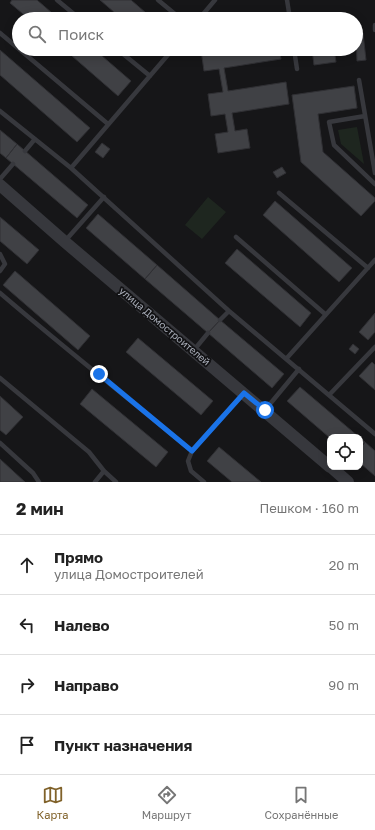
<!DOCTYPE html>
<html lang="ru">
<head>
<meta charset="utf-8">
<style>
  :root { --surface:#fff; --page:#f6f6f6; --text:#222; --muted:#767676; --line:#e0e0e0; --accent:#80622a }
  body { margin:0; font-family:"Golos Text",sans-serif; background:var(--page); color:var(--text) }
  .controls { position:absolute; right:12px; bottom:12px; display:grid; overflow:hidden; border-radius:8px; box-shadow:0 2px 10px #0003 }
  .controls button { width:36px; height:36px; display:grid; place-items:center; padding:0; border:0; border-bottom:1px solid var(--line); background:var(--surface); color:var(--text); font:20px sans-serif }
  .stop { position:absolute; width:12px; height:12px; margin:-9px; border:3px solid #1a73e8; border-radius:50%; background:#fff }
  .stop.end { background:#1a73e8; border-color:#fff; box-shadow:0 1px 4px #0008 }
  .list { margin:0; padding:0; list-style:none }
  h2 { display:flex; justify-content:space-between; align-items:center; height:52px; margin:0; padding:0 16px; font-size:17px }
  h2 small { font-size:13px; font-weight:400; color:var(--muted) }
  .list li { display:grid; grid-template-columns:26px 1fr auto; gap:12px; align-items:center; box-sizing:border-box; height:60px; padding:0 16px; border-top:1px solid var(--line) }
  .list b { display:block; font-size:15px; white-space:nowrap }
  .list p { margin:0; font-size:13px; white-space:nowrap; color:var(--muted) }
  .list em { font-size:13px; font-style:normal; color:var(--muted) }
  .icon { flex:none; width:22px; height:22px; fill:none; stroke:currentColor; stroke-width:2; stroke-linecap:round; stroke-linejoin:round }
  .map { position:relative; flex:none; width:375px; height:482px; overflow:hidden }
  .search { position:absolute; background:var(--surface); box-shadow:0 2px 10px #0003; left:12px; right:12px; top:12px; height:44px; display:flex; align-items:center; gap:10px; box-sizing:border-box; padding:0 14px; border-radius:22px; color:var(--muted); font-size:15px }
  .sheet { height:292px; background:var(--surface) }
  nav { display:flex; justify-content:space-around; align-items:center; box-sizing:border-box; height:56px; border-top:1px solid var(--line); background:var(--surface); font-size:11px; color:var(--muted) }
  nav a { display:grid; justify-items:center; gap:2px }
  nav .on { color:var(--accent) }
  .map>svg:first-child { display:block }
  .green { fill:#1e261f }
  .building { fill:#404145; stroke:#303034 }
  .lines { fill:none; stroke-linecap:round; stroke-linejoin:round }
  .service { stroke:#37383d; stroke-width:4.5 }
  .tertiary { stroke:#37383d; stroke-width:12 }
  .route { stroke:#1a73e8; stroke-width:5 }
  .labels { text-anchor:middle; dominant-baseline:central; stroke-width:3.5; stroke-linejoin:round; paint-order:stroke }
  .street-label { font-size:10px; fill:#a8adb8; stroke:#111113 }
</style>
</head>
<body>
<div class="map">
<svg width="375" height="482" viewBox="0 0 375 482">
  <rect width="100%" height="100%" fill="#161618"/>
  <path class="green" d="M357,127L364,164L341,144L338,130Z
    M208,197L226,212L202,239L185,225Z"/>
  <path class="building" d="M12,0H37L59,19H29L10,3Z
    M100,0H131L153,19H122Z
    M363,33L366,60L357,61L356,34Z
    M64,49H94L131,81L118,96Z
    M207,49H279L281,59L224,68L228,91L286,82L289,104L232,113L235,131L247,129L250,148L218,153L215,134L228,132L225,114L211,116L208,94L223,92L219,69L204,71L201,50Z
    M312,49H334L336,62L314,65Z
    M0,50L90,128L77,142L0,75Z
    M354,86L357,108L318,114L323,152L375,198V201L361,216L301,162L292,95Z
    M0,130L17,144L6,158L0,153Z
    M102,143L110,149L103,158L95,152Z
    M17,144L88,205L77,218L6,158Z
    M282,167L286,173L277,178L273,172Z
    M275,201L352,268L339,282L263,215Z
    M98,214L157,265L145,279L86,228Z
    M0,217L39,250L27,264L0,241Z
    M237,249L311,313L300,327L225,263Z
    M157,265L220,320L208,333L145,279Z
    M15,271L90,336L78,350L3,285Z
    M375,313V332L368,340L359,332Z
    M220,320L284,374L272,388L208,333Z
    M138,338L213,401L201,415L126,352Z
    M353,344L359,349L355,354L349,349Z
    M372,362L375,365V390L359,376Z
    M300,387L359,437L330,438L287,401Z
    M92,389L168,452L156,467L80,404Z
    M0,396L23,417L6,435L0,430Z
    M360,438L365,442L360,449Z
    M365,442L375,451V476L360,463V449Z
    M219,447L261,482H232L207,461Z
    M0,459L25,482H0Z"/>
  <g class="lines">
    <path class="service" d="M57,0L80,19
      M158,0L181,19
      M287,0L290,19
      M199,19L215,0
      M375,25V30
      M0,33L19,49
      M19,49L108,124
      M117,49L150,76
      M294,49L297,69
      M359,80L375,173
      M0,111L71,168L229,311L375,434
      M365,116L329,122L334,145L375,184
      M25,151L35,139
      M71,168L173,49
      M0,179L13,164
      M279,193L368,268
      M236,237L325,314
      M65,241L104,197
      M0,254L5,264L0,271
      M0,293C63,347 128,398 192,451
      M220,320L229,311
      M194,350L208,333
      M286,359L375,260
      M0,378L89,452L104,471L116,482
      M330,394L375,347
      M265,410L299,369
      M0,443L33,473L39,482
      M95,482L104,471
      M204,482L191,471L188,461L192,451L243,394"/>
    <path class="tertiary" d="M0,185L65,242L330,467
      M331,467L348,482"/>
  </g>
  <g class="lines">
    <path class="route" d="M99,374L192,451L244,393L265,410"/>
  </g>
  <g class="labels">
    <g class="street-label">
      <text transform="translate(165 326) rotate(40)">улица Домостроителей</text>
    </g>
  </g>
</svg>
<div class="controls">
<button><svg class="icon" aria-label="locate" viewBox="0 0 24 24"><circle cx="12" cy="12" r="6"/><path d="M12 2v4M12 18v4M2 12h4M18 12h4"/></svg></button>
</div>
<div class="stop" style="left:265px;top:410px"></div>
<div class="stop end" style="left:99px;top:374px"></div>
<div class="search"><svg class="icon" aria-label="search" viewBox="0 0 24 24"><circle cx="10" cy="10" r="6"/><path d="M15 15l6 6"/></svg>Поиск</div>
</div>
<section class="sheet">
<h2>2 мин<small>Пешком · 160 m</small></h2>
<ul class="list">
<li><svg class="icon" aria-label="ahead" viewBox="0 0 24 24"><path d="M12 20V5M6 11l6-6 6 6"/></svg><div><b>Прямо</b><p>улица Домостроителей</p></div><em>20 m</em></li>
<li><svg class="icon" aria-label="left" viewBox="0 0 24 24"><path d="M17 20v-9H6M10 6l-5 5 5 5"/></svg><div><b>Налево</b></div><em>50 m</em></li>
<li><svg class="icon" aria-label="right" viewBox="0 0 24 24"><path d="M7 20v-9h11M14 6l5 5-5 5"/></svg><div><b>Направо</b></div><em>90 m</em></li>
<li><svg class="icon" aria-label="arrive" viewBox="0 0 24 24"><path d="M6 21V4h12l-3 4 3 4H6"/></svg><div><b>Пункт назначения</b></div></li>
</ul>
</section>
<nav>
<a class="on"><svg class="icon" aria-label="map" viewBox="0 0 24 24"><path d="M3 6l6-2 6 2 6-2v14l-6 2-6-2-6 2zM9 4v14M15 6v14"/></svg>Карта</a>
<a><svg class="icon" aria-label="directions" viewBox="0 0 24 24"><path d="M12 3l9 9-9 9-9-9zM9 14v-3h6M13 9l2 2-2 2"/></svg>Маршрут</a>
<a><svg class="icon" aria-label="saved" viewBox="0 0 24 24"><path d="M7 4h10v16l-5-4-5 4z"/></svg>Сохранённые</a>
</nav>
</body>
</html>
